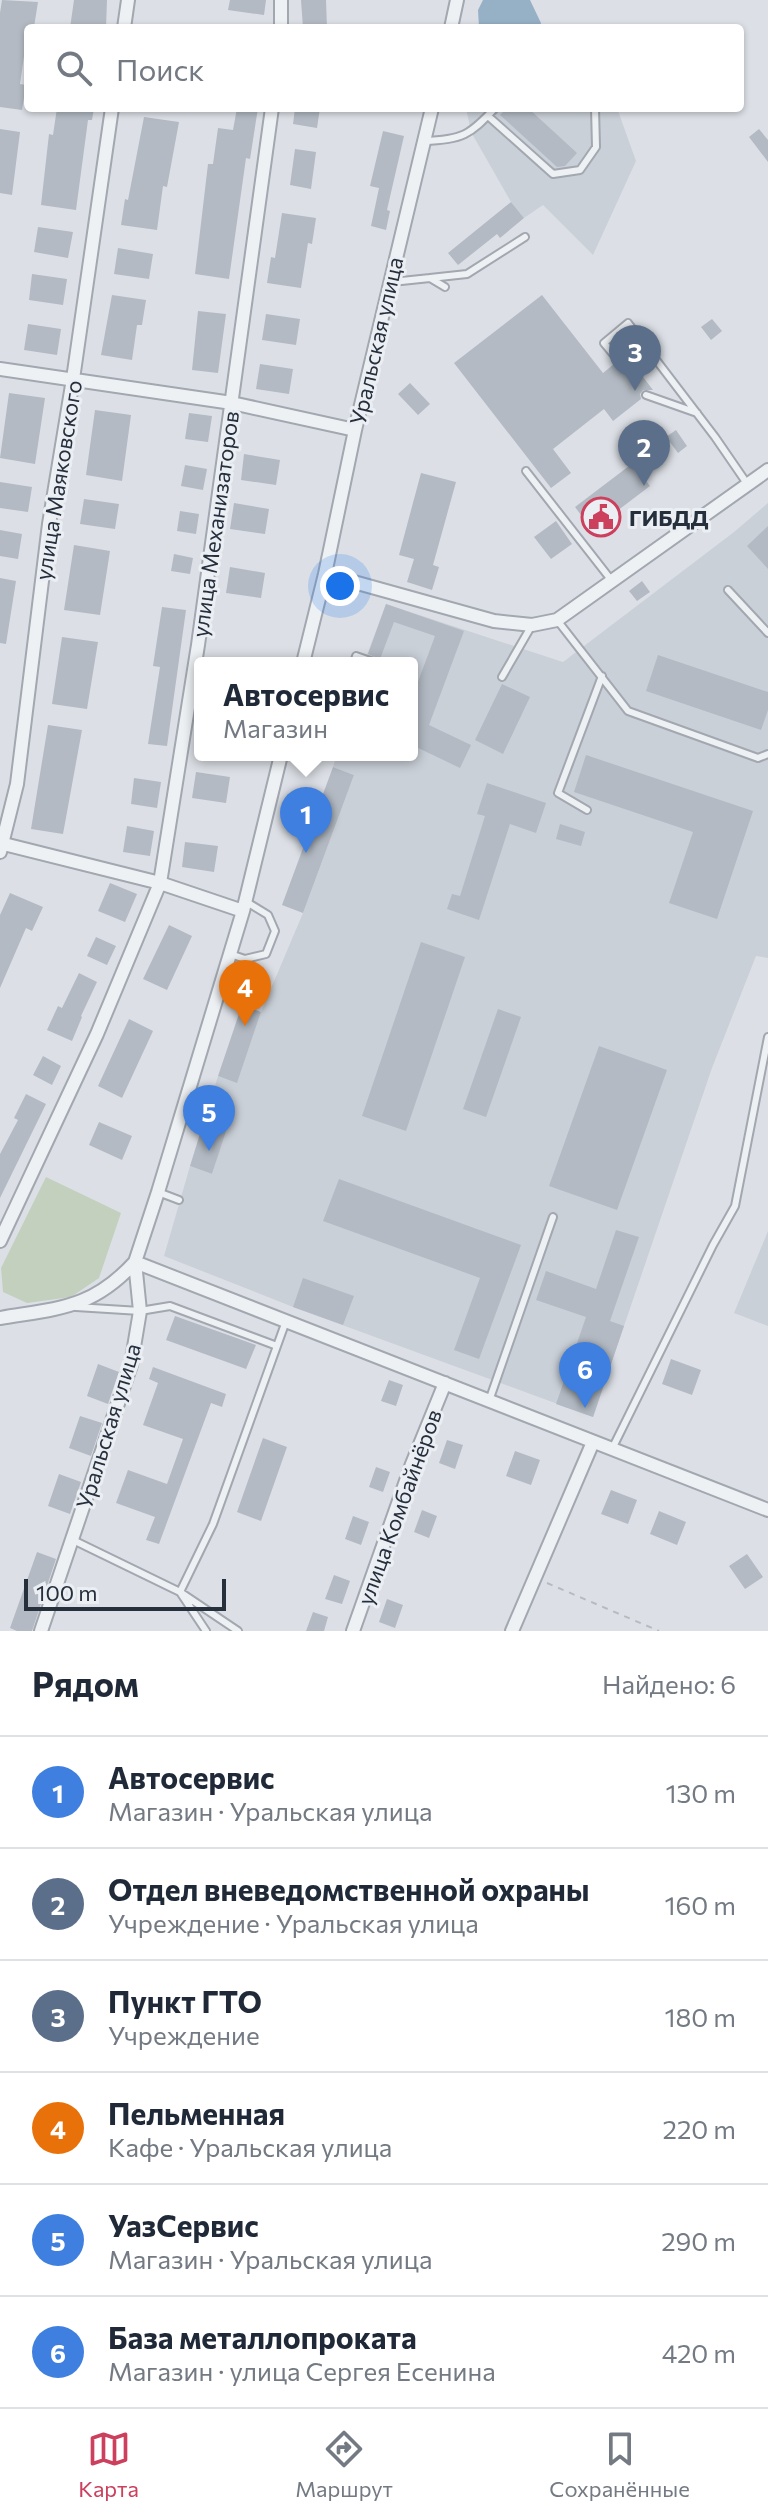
<!DOCTYPE html>
<html lang="ru">
<head>
<meta charset="utf-8">
<style>
  :root { --surface:#fff; --page:#f2f2f3; --text:#1f2937; --muted:#747a83; --line:#e0e1e3; --accent:#cc405d }
  body { margin:0; font-family:Commissioner,sans-serif; background:var(--page); color:var(--text) }
  .scale { position:absolute; left:24px; bottom:20px; width:202px; box-sizing:border-box; padding-left:8px; border:4px solid #262f3c; border-top:0; font-size:22px; line-height:28px; white-space:nowrap; color:#262f3c; -webkit-text-stroke:6px #ebeff4; paint-order:stroke }
  .you { position:absolute; left:340px; top:586px; width:28px; height:28px; margin:-20px; border:6px solid #fff; border-radius:50%; background:#1a73e8; box-shadow:0 0 0 12px #1a73e833 }
  .badge { display:grid; place-items:center; width:52px; height:52px; border-radius:50%; background:var(--accent); color:#fff; font-size:26px; font-weight:700 }
  .pin { position:absolute; translate:-50% -66px; filter:drop-shadow(0 2px 4px #0008) }
  .pin::after { content:''; position:absolute; top:42px; width:28px; height:24px; background:inherit; clip-path:polygon(0 0,100% 0,50% 100%) }
  .popup { position:absolute; left:194px; top:657px; width:224px; height:104px; box-sizing:border-box; display:grid; place-content:center; border-radius:8px; background:var(--surface); filter:drop-shadow(0 2px 6px #0005); font-size:26px; white-space:nowrap; color:var(--muted) }
  .popup b { font-size:30px; color:var(--text) }
  .popup::after { content:''; position:absolute; left:50%; top:100%; margin-left:-16px; border:16px solid transparent; border-top-color:var(--surface) }
  .list { margin:0; padding:0; list-style:none }
  h2 { display:flex; justify-content:space-between; align-items:center; height:104px; margin:0; padding:0 32px; font-size:34px }
  h2 small { font-size:26px; font-weight:400; color:var(--muted) }
  .list li { display:grid; grid-template-columns:52px 1fr auto; gap:24px; align-items:center; box-sizing:border-box; height:112px; padding:0 32px; border-top:2px solid var(--line) }
  .list b { display:block; font-size:30px; white-space:nowrap }
  .list p { margin:0; font-size:26px; white-space:nowrap; color:var(--muted) }
  .list em { font-size:26px; font-style:normal; color:var(--muted) }
  .icon { flex:none; width:44px; height:44px; fill:none; stroke:currentColor; stroke-width:2; stroke-linecap:round; stroke-linejoin:round }
  .map { position:relative; flex:none; width:768px; height:1631px; overflow:hidden }
  .search { position:absolute; background:var(--surface); box-shadow:0 2px 6px #0004; left:24px; right:24px; top:24px; height:88px; display:flex; align-items:center; gap:20px; box-sizing:border-box; padding:0 28px; border-radius:8px; color:var(--muted); font-size:30px }
  .sheet { height:776px; background:var(--surface) }
  nav { display:flex; justify-content:space-around; align-items:center; box-sizing:border-box; height:112px; border-top:2px solid var(--line); background:var(--surface); font-size:22px; color:var(--muted) }
  nav a { display:grid; justify-items:center; gap:4px }
  nav .on { color:var(--accent) }
  .map>svg:first-child { display:block }
  .built { fill:#cad0d8 }
  .green { fill:#c3d0bd }
  .water { fill:#96b0c6 }
  .building { fill:#b3bac3 }
  .lines { fill:none; stroke-linecap:round; stroke-linejoin:round }
  .lane-casing { stroke:#a2a7b0; stroke-width:10 }
  .street-casing { stroke:#a2a7b0; stroke-width:16 }
  .path { stroke:#b6bbc0; stroke-width:2; stroke-dasharray:6 6; stroke-linecap:butt }
  .lane { stroke:#eef1f4; stroke-width:6 }
  .street { stroke:#eef1f4; stroke-width:12 }
  .labels { text-anchor:middle; dominant-baseline:central; stroke-width:6; stroke-linejoin:round; paint-order:stroke }
  .street-label { font-size:22px; fill:#262f3c; stroke:#ebeff4 }
  .poi-label { font-size:22px; font-weight:bold; fill:#262f3c; stroke:#ebeff4; text-anchor:start }
</style>
</head>
<body>
<div class="map">
<svg width="768" height="1631" viewBox="0 0 768 1631">
  <rect width="100%" height="100%" fill="#dce0e6"/>
  <path class="built" d="M466,108H617L636,161L593,255L543,205L524,218L511,202L471,132Z
    M768,503V958L756,956L712,1068L593,1417L293,1307L164,1256L190,1166L212,1174L229,1119L207,1111L218,1076L237,1082L261,1012L303,913L354,775L333,767L337,755H412V663H364L386,604L563,662L734,532Z
    M768,1231V1326L734,1313Z"/>
  <path class="green" d="M46,1177L121,1213L99,1278L71,1297L27,1303L3,1292L1,1268Z"/>
  <path class="water" d="M483,0H530L541,23L540,28H479L478,10Z"/>
  <path class="building" d="M2,0L38,2L34,27L28,28L20,84L26,85L22,110L0,107V13Z
    M74,0H107L106,28H70Z
    M230,0H266L264,15L228,10Z
    M301,0H326L327,28H303Z
    M57,108H94L92,120H88L76,210L41,205L49,134L53,135Z
    M237,108H258L250,159L246,158L229,279L195,274L208,164H213L218,128L233,130Z
    M295,108H320L317,128L293,124Z
    M507,108H528L577,153L565,166L557,167L500,115Z
    M144,117L179,122L167,187L163,186L157,230L121,225L125,199L128,200Z
    M0,129L20,132L12,195L0,193Z
    M759,129L768,140V162L749,137Z
    M383,131L404,136L387,210L390,211L386,230L371,226L379,188L370,186Z
    M295,149L316,152L311,189L290,185Z
    M511,202L524,218L500,238L497,234L458,265L448,253Z
    M282,213L316,218L312,244L308,243L301,288L267,283L271,257L275,258Z
    M38,227L73,232L68,258L34,252Z
    M118,248L153,254L149,279L114,274Z
    M32,274L67,279L63,305L29,300Z
    M112,295L146,300L142,325H137L132,360L101,355Z
    M542,295L603,373L614,364L622,366L625,362L623,357L626,355L653,390H643L640,394L641,399L613,421L604,409L553,449L571,473L551,488L454,363Z
    M198,311L226,314L218,373L192,370Z
    M266,314L300,319L296,345L262,340Z
    M712,319L722,331L711,340L701,327Z
    M28,324L61,329L57,355L24,350Z
    M260,364L293,369L289,394L256,389Z
    M410,383L430,404L418,415L398,394Z
    M9,393L45,398L35,464L0,458Z
    M95,410L131,415L122,481L86,475Z
    M189,413L212,416L208,442L185,439Z
    M676,430L687,446L678,453L666,437Z
    M244,454L280,460L276,485L241,480Z
    M633,463L650,486L592,530L575,507Z
    M185,465L207,469L203,490L181,486Z
    M421,473L456,482L433,565L439,567L432,590L407,582L414,559L399,555Z
    M0,482L32,487L28,512L0,508Z
    M84,499L119,504L115,529L80,524Z
    M234,503L269,509L265,534L230,529Z
    M180,511L199,514L196,534L177,531Z
    M556,521L572,544L551,559L534,537Z
    M768,526V569L747,546Z
    M0,530L22,534L18,559L0,556Z
    M74,545L110,551L100,615L64,610Z
    M174,554L193,558L190,574L171,571Z
    M230,567L265,573L261,598L226,593Z
    M0,578L16,581L6,644L0,643Z
    M642,581L650,592L637,601L629,591Z
    M386,604L464,631L429,725L471,745L460,768L412,745V698L435,636L394,622L380,659L368,654Z
    M162,607L186,610L167,746L148,744L160,667L153,666Z
    M62,637L98,642L87,709L52,704Z
    M658,655L768,692V710L761,730L646,691Z
    M502,684L530,697L503,754L475,740Z
    M48,725L82,730L63,834L31,829Z
    M586,755L753,811L717,919L669,903L693,832L574,792Z
    M333,767L354,775L303,913L282,905Z
    M196,772L230,777L226,803L192,798Z
    M134,778L161,782L157,808L131,804Z
    M487,783L546,803L536,833L510,824L479,920L447,909L452,894L460,896L485,816L477,814Z
    M560,824L585,832L581,846L556,839Z
    M127,826L154,831L150,856L123,852Z
    M185,842L218,846L214,872L182,867Z
    M110,883L137,894L125,922L98,911Z
    M10,893L43,907L32,931L26,928L0,988V915Z
    M169,925L192,936L167,990L143,979Z
    M96,937L116,946L107,965L87,956Z
    M421,942L465,957L406,1131L362,1116Z
    M79,973L97,982L81,1016L82,1017L72,1041L47,1030L58,1006L62,1008Z
    M242,1005L261,1012L237,1083L218,1076Z
    M498,1009L521,1017L486,1117L463,1109Z
    M129,1019L153,1031L122,1098L98,1086Z
    M599,1046L667,1070L617,1210L549,1186Z
    M43,1056L61,1066L52,1085L33,1075Z
    M26,1094L46,1104L0,1198V1154L18,1120L14,1118Z
    M207,1111L230,1119L212,1174L190,1166Z
    M99,1122L132,1136L122,1160L89,1145Z
    M339,1179L521,1245L479,1359L454,1350L480,1278L323,1221Z
    M616,1230L639,1237L610,1321L624,1326L593,1417L556,1404L586,1317L536,1300L546,1271L596,1289Z
    M303,1278L354,1296L343,1325L293,1307Z
    M175,1316L256,1345L246,1369L166,1340Z
    M671,1359L701,1370L692,1395L662,1384Z
    M98,1364L119,1372L108,1404L87,1396Z
    M153,1367L226,1394L222,1407L211,1403L159,1544L146,1540L155,1517L116,1503L128,1470L167,1484L183,1439L143,1425L158,1383L149,1379Z
    M389,1380L403,1385L396,1406L381,1401Z
    M80,1416L102,1423L91,1456L69,1448Z
    M263,1438L287,1447L261,1521L237,1512Z
    M447,1440L463,1445L455,1469L439,1463Z
    M515,1451L540,1460L531,1485L506,1476Z
    M376,1467L390,1472L383,1492L369,1487Z
    M59,1474L81,1482L70,1514L48,1506Z
    M611,1490L637,1500L628,1524L601,1514Z
    M422,1510L437,1516L429,1538L414,1532Z
    M659,1511L686,1522L677,1545L650,1534Z
    M353,1516L369,1522L361,1545L345,1539Z
    M37,1552L56,1559L32,1631H17L10,1628Z
    M747,1554L763,1577L745,1589L729,1566Z
    M334,1575L350,1581L342,1604L325,1599Z
    M387,1599L403,1605L395,1628L379,1622Z
    M313,1612L328,1617L324,1631H306Z"/>
  <g class="lines">
    <defs>
      <path id="lane" d="M488,116L553,174L580,170L596,147L595,108
        M424,141C462,140 470,135 495,108
        M430,278L467,274L525,237
        M392,282L430,278L445,287
        M619,361L604,343L628,323L715,437L748,485
        M646,395L697,413
        M526,471L612,581
        M728,590L768,633
        M557,620L628,711L758,758L768,754
        M354,663L356,656L376,663
        M502,677L532,625
        M587,810L558,793L602,676
        M230,954L245,959L266,954L275,931L268,915L245,901
        M158,1192L179,1200
        M76,1307L140,1311L170,1306L277,1346
        M489,1401L553,1217
        M612,1449L713,1245L735,1206L768,1037
        M73,1540L180,1592L206,1631
        M238,1631L180,1592L213,1524L286,1321"/>
      <path id="street" d="M281,0V28
        M124,28L128,0
        M451,28L457,0
        M0,369L232,403L355,430
        M325,574L494,621L532,625L557,620L768,470
        M303,663L325,574L355,430L432,108
        M0,843L160,883L243,911
        M0,852L17,784L49,524L73,379L112,108
        M0,1241L97,1034L160,883L198,645L272,108
        M135,1262L768,1510
        M0,1318C59,1308 92,1309 135,1262
        M41,1631L131,1365L140,1311L135,1262L158,1192L243,911L281,755
        M353,1631L412,1464L445,1383
        M512,1631L593,1442"/>
    </defs>
    <use href="#lane" class="lane-casing"/>
    <use href="#street" class="street-casing"/>
    <path class="path" d="M547,1583L659,1631"/>
    <use href="#lane" class="lane"/>
    <use href="#street" class="street"/>
  </g>
  <defs>
    <symbol id="civic-ring" viewBox="-11 -11 22 22"><circle r="9.5" fill="#ebeff4" stroke="#cc405d" stroke-width="1.5"/><path d="M-.6-6.5H3V-4.5H.6V-3L4-1V1h2V6H-6V1h2V-1L-.6-3ZM-1.2 2.5V6h2.4V2.5Z" fill="#cc405d"/></symbol>
  </defs>
  <g fill-rule="evenodd">
    <use href="#civic-ring" x="579" y="495" width="44" height="44"/>
  </g>
  <g class="labels">
    <g class="street-label">
      <text transform="translate(376 341) rotate(-77)">Уральская улица</text>
      <text transform="translate(58 480) rotate(-81)">улица Маяковского</text>
      <text transform="translate(215 524) rotate(-82)">улица Механизаторов</text>
      <text transform="translate(108 1426) rotate(-73)">Уральская улица</text>
      <text transform="translate(399 1507) rotate(-70)">улица Комбайнёров</text>
    </g>
    <g class="poi-label">
      <text x="629" y="517">ГИБДД</text>
    </g>
  </g>
</svg>
<div class="scale">100 m</div>
<div class="you"></div>
<div class="pin badge" style="left:306px;top:853px;background:#3f7fe0">1</div>
<div class="popup"><b>Автосервис</b>Магазин</div>
<div class="pin badge" style="left:644px;top:486px;background:#5c6f8a">2</div>
<div class="pin badge" style="left:635px;top:391px;background:#5c6f8a">3</div>
<div class="pin badge" style="left:245px;top:1026px;background:#e8710a">4</div>
<div class="pin badge" style="left:209px;top:1151px;background:#3f7fe0">5</div>
<div class="pin badge" style="left:585px;top:1408px;background:#3f7fe0">6</div>
<div class="search"><svg class="icon" aria-label="search" viewBox="0 0 24 24"><circle cx="10" cy="10" r="6"/><path d="M15 15l6 6"/></svg>Поиск</div>
</div>
<section class="sheet">
<h2>Рядом<small>Найдено: 6</small></h2>
<ul class="list">
<li><span class="badge" style="background:#3f7fe0">1</span><div><b>Автосервис</b><p>Магазин · Уральская улица</p></div><em>130 m</em></li>
<li><span class="badge" style="background:#5c6f8a">2</span><div><b>Отдел вневедомственной охраны</b><p>Учреждение · Уральская улица</p></div><em>160 m</em></li>
<li><span class="badge" style="background:#5c6f8a">3</span><div><b>Пункт ГТО</b><p>Учреждение</p></div><em>180 m</em></li>
<li><span class="badge" style="background:#e8710a">4</span><div><b>Пельменная</b><p>Кафе · Уральская улица</p></div><em>220 m</em></li>
<li><span class="badge" style="background:#3f7fe0">5</span><div><b>УазСервис</b><p>Магазин · Уральская улица</p></div><em>290 m</em></li>
<li><span class="badge" style="background:#3f7fe0">6</span><div><b>База металлопроката</b><p>Магазин · улица Сергея Есенина</p></div><em>420 m</em></li>
</ul>
</section>
<nav>
<a class="on"><svg class="icon" aria-label="map" viewBox="0 0 24 24"><path d="M3 6l6-2 6 2 6-2v14l-6 2-6-2-6 2zM9 4v14M15 6v14"/></svg>Карта</a>
<a><svg class="icon" aria-label="directions" viewBox="0 0 24 24"><path d="M12 3l9 9-9 9-9-9zM9 14v-3h6M13 9l2 2-2 2"/></svg>Маршрут</a>
<a><svg class="icon" aria-label="saved" viewBox="0 0 24 24"><path d="M7 4h10v16l-5-4-5 4z"/></svg>Сохранённые</a>
</nav>
</body>
</html>
